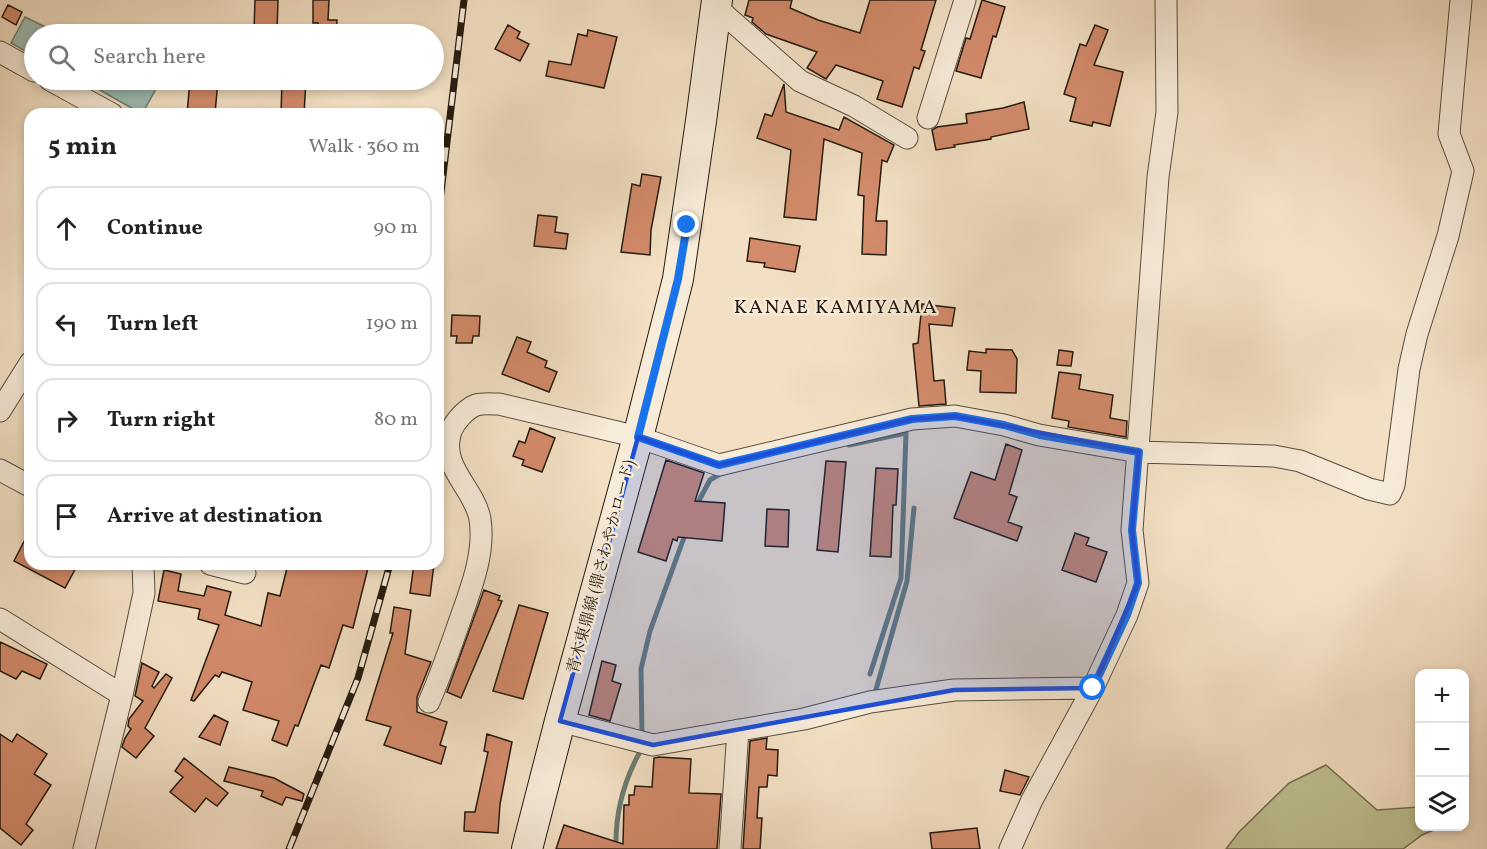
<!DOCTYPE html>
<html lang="en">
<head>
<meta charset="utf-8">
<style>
  :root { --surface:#fff; --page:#f2f2f2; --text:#222; --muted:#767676; --line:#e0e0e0 }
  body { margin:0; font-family:Vollkorn,"Noto Serif JP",serif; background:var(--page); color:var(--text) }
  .controls { position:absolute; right:18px; bottom:18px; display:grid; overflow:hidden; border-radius:12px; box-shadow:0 3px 9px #0003 }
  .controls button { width:54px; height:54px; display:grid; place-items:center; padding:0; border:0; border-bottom:2px solid var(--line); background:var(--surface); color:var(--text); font:30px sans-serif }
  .stop { position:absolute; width:18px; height:18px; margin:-14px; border:4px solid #1a73e8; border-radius:50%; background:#fff }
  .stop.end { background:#1a73e8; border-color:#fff; box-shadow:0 2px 6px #0008 }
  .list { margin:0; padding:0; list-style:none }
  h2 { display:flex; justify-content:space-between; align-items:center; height:78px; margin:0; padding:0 24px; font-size:26px }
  h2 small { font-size:20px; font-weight:400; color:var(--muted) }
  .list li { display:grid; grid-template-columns:39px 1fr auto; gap:18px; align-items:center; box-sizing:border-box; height:84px; margin:0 12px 12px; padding:0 12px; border:2px solid var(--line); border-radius:18px }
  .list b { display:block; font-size:22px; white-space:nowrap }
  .list em { font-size:20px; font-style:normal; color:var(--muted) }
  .icon { flex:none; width:33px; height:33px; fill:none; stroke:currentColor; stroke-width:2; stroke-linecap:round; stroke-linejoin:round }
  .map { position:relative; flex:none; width:1487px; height:849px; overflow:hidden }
  .search { position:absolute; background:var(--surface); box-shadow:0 3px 9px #0003; left:24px; top:24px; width:420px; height:66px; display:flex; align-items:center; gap:15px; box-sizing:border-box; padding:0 21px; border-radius:33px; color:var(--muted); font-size:22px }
  .panel { position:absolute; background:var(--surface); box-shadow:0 3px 9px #0003; left:24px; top:108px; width:420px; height:462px; border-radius:18px }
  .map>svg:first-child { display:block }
  .green { fill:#bfc191; stroke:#726e50; stroke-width:1.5 }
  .water { fill:#9bbdb4; stroke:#6b7c72; stroke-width:1.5 }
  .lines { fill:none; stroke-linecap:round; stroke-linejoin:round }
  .stream { stroke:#6b7c72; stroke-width:5 }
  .building { fill:#d38b6b; stroke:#241a0e; stroke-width:1.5 }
  .street-casing { stroke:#584c3c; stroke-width:23 }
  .secondary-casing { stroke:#241a0e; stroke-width:32 }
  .street { stroke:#f7ebd9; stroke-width:21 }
  .secondary { stroke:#f7ebd9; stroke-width:30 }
  .rail-casing { stroke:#241a0e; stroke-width:7 }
  .rail { stroke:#f7ebd9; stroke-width:4.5; stroke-dasharray:14; stroke-linecap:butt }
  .route { stroke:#1a73e8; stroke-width:8 }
  .marked { fill:#1d4ed8; fill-opacity:0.2; stroke:#1d4ed8; stroke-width:4.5; stroke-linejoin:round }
  .labels { text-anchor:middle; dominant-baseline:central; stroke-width:5; stroke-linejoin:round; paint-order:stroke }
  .street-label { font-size:16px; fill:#241a0e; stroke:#f7ebd9 }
  .quarter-label { font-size:20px; letter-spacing:1.5px; fill:#241a0e; stroke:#f7ebd9 }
</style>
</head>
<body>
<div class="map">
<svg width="1487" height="849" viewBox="0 0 1487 849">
  <rect width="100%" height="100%" fill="#f3e0c4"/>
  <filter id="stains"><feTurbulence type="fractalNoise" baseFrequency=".00333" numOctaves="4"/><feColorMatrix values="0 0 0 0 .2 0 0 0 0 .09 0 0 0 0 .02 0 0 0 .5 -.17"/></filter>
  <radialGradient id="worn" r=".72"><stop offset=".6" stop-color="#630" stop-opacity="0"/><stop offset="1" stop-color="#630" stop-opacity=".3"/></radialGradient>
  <path class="green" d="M1326,765L1377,810L1419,807L1420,826L1441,827L1422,835L1403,849H1226L1239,832L1289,783Z"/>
  <path class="water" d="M25,17L60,34H34V56L11,43Z
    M82,80H144L157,87L142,114Z"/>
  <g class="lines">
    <path class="stream" d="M849,445L906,433L901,578L870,674
      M696,506L710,480L723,472
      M875,693L907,581L914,508
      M642,736L641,669L650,631L686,532
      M616,849C615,814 624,780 641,750"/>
  </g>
  <path class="building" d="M255,0H278L277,31L254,30Z
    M313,0H329L328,20H337L336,34H317L318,23H313Z
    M749,0H792L790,8L818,20L860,33L870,0H936L921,50L925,51L919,69L914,67L902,107L877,99L883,81L836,65L826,79L807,68L817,52L766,34L752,22L753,18L745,15Z
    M982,0L1005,7L996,37L993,36L981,78L956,71L966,38L970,39Z
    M8,5L22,12L16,25L2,17Z
    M508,25L520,32L517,38L529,44L520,61L495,49Z
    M1095,25L1108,30L1094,65L1123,72L1110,126L1093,122L1092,126L1070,121L1076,98L1064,94L1080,44L1086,46Z
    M588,30L617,37L604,88L546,76L549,61L571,65L578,34L587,36Z
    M190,80H218L215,114H187Z
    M282,80H306L304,114H281Z
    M784,84L786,112L839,130L844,117L894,145L887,162L882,160L876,221H887L886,255L862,254L864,196L858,195L862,153L824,139L816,220L784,217L791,150L757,138L765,114L772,116Z
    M1024,102L1029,129L991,137V139L954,145L955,147L936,150L932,130L937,127L967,123L966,114L1003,108Z
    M642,174L661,177L651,230L650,255L621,252L632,184L640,186Z
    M538,215L557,217L555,232L568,234L566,249L534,246Z
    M750,238L800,246L795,272L764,267L765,263L747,261Z
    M922,304L955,308L952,326L929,324L934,381L944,380L946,404L919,406L913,344L918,343Z
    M452,315L480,316L479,336H473L472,343H456L457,336H451Z
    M517,337L531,342L527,352L547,361L545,367L557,372L549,392L502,374Z
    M986,349L1012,350L1017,359L1016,393L980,392L981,371L967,370L969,351L986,353Z
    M1059,350L1073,352L1071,366L1057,365Z
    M1059,372L1081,375L1079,389L1113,395L1110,418L1127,421L1126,437L1068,427L1069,421L1052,418Z
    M530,428L555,438L542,472L522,465L524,460L513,456L519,441L525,443Z
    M1006,444L1022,450L1009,494L1017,497L1008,522L1022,527L1017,541L954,518L971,472L995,480Z
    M666,460L704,473L695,501L725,503L722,541L678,537L677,541L673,539L666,561L638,552Z
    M826,461L846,462L838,552L817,550Z
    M876,468L898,469L896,505H893L891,557L870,556Z
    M767,509L789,510L788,547L765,546Z
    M30,530V564H78L65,588L14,561Z
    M1075,533L1089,538L1086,545L1107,552L1096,582L1062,570Z
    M288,564H369L353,628L343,625L329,668L321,665L298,726L295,725L287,746L272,740L279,721L243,710L252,682L222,672L219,677L215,675L194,701L191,700L219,625L198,619L200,609L158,601L164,570L181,574L178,591L204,596L207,586L231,592L225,615L261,626L268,593L280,596Z
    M414,564H434L430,596L410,593Z
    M484,590L500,596L498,600L502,601L461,698L447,692Z
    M519,605L548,613L523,699L493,691Z
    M394,607L411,610L405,654L431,662L417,697V712L447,722L440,745L446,747L441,764L384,745L391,727L366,720L393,633H390Z
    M0,642L47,664L40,679L22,671L16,679L0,671Z
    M602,661L616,665L612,681L621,684L610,721L589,715Z
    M142,663L159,672L152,686L154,688L166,674L172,678L145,728L154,736L136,758L122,747L125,738L131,729L128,726L129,719L143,701L135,696Z
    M214,715L228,722L220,745L199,737Z
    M0,734L12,742L17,734L47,754L34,774L51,785L26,824L33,830L21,845L0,828Z
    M487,734L512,742L500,804L498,833L464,831L465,812H475L488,752L484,751Z
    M767,738L766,749L778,750L777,776L768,775L767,787H759L757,818H762L760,849H743L750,741Z
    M659,757L691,759L689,793L721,794L717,849H556L564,825L623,844L624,805H629V795H634L635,786L652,787L654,758Z
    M184,758L228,793L217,806L206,798L195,812L170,792L183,777L175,771Z
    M229,767L274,778L304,794L302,801L286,797L282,805L261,796L263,791L224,781Z
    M1005,770L1029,777L1020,795L1000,791Z
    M977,828L980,849H932L930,833Z"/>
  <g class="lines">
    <defs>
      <path id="street" d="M716,7L800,81L854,106L907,138
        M0,52L34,71
        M50,80L112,114
        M928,118L965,0
        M0,411L30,363
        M0,470L30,486
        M210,564L245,573
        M0,619L122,695
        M429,702C441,674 451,646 461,617C472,586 485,552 480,519C474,487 439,467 451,431C455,421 466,409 476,405C482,403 492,404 499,404L638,437L719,465L912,419L955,416L1004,425L1039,435L1139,452L1274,456L1300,461L1369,489L1390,494L1394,485L1409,369L1417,334L1448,236L1463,171L1449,134L1461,0
        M560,721L653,745L804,719L870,702L954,690L1093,688
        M84,849L122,695L144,593L143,564
        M730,849L738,730
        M1010,849L1032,800L1093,688L1127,615L1138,583L1132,530L1158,177L1167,112L1166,0"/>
      <path id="secondary" d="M527,849L560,721L638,437L678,279L701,121L717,0"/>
    </defs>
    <use href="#street" class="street-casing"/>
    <use href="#secondary" class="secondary-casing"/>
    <use href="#street" class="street"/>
    <use href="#secondary" class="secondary"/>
    <defs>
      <path id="rail" d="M438,217L464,0
        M289,849L358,678L390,564"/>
    </defs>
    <use href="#rail" class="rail-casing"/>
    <use href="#rail" class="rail"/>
  </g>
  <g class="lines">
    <path class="route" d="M687,225L678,279L638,437L719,465L912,419L955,416L1004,425L1040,435L1139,452L1132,530L1138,583L1127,615L1093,688"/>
  </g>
  <path class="marked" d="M955,416L1139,452L1132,530L1138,583L1093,688L954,690L653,745L560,721L638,437L719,465L912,419Z"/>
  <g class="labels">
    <g class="street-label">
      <text transform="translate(602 567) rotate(-75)">青木東鼎線 (鼎さわやかロード)</text>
    </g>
    <g class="quarter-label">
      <text x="836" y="308">KANAE KAMIYAMA</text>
    </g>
  </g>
  <rect width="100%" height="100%" filter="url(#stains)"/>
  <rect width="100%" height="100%" fill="url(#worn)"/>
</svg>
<div class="controls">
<button>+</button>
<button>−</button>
<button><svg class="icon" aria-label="layers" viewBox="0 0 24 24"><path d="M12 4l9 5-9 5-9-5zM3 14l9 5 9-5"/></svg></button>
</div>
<div class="stop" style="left:1093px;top:688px"></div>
<div class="stop end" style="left:687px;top:225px"></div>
<div class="search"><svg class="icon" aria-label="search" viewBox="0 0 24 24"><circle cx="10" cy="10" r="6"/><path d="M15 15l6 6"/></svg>Search here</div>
<section class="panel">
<h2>5 min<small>Walk · 360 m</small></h2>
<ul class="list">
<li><svg class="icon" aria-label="ahead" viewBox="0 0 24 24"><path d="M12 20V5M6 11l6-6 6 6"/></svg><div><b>Continue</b></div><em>90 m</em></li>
<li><svg class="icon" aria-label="left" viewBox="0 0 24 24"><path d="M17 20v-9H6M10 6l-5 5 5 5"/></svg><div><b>Turn left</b></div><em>190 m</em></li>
<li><svg class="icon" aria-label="right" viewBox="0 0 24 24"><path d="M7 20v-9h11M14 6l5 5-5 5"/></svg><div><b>Turn right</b></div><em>80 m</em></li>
<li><svg class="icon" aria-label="arrive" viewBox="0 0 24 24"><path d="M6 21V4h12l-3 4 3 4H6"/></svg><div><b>Arrive at destination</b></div></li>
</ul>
</section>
</div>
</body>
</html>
